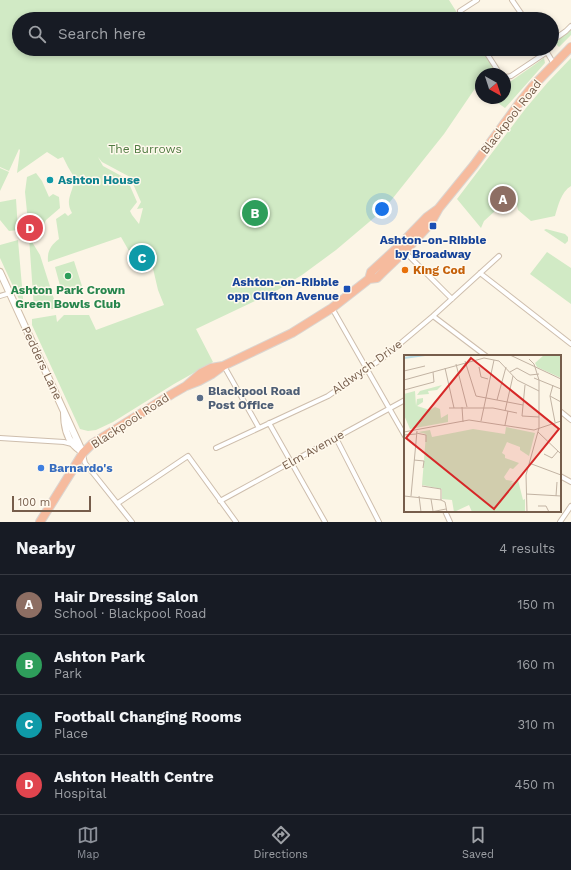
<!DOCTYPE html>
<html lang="en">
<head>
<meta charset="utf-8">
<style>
  :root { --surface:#171b24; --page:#242831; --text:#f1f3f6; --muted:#9ea1a6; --line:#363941; --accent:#8c9099 }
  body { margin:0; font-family:"Work Sans",sans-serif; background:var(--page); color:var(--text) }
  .compass { position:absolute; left:475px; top:68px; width:36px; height:36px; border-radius:50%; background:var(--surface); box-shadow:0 2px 6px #0003; rotate:141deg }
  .scale { position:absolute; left:12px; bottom:10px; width:79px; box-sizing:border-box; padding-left:4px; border:2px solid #765d4b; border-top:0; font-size:11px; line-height:14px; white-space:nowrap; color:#765d4b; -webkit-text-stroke:3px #fff9ed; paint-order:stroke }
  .you { position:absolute; left:382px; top:209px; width:14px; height:14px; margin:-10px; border:3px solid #fff; border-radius:50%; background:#1a73e8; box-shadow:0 0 0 6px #1a73e833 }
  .badge { display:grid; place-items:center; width:26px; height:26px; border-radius:50%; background:var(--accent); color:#fff; font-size:13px; font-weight:700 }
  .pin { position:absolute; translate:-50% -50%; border:2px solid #fff; box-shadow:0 1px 4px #0006 }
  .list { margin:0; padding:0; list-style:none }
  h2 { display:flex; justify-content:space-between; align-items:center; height:52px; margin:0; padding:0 16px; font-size:17px }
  h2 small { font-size:13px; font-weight:400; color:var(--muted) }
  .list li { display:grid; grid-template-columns:26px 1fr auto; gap:12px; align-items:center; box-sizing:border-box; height:60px; padding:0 16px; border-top:1px solid var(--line) }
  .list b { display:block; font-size:15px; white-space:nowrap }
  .list p { margin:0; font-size:13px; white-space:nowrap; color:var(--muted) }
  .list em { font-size:13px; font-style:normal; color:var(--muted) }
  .icon { flex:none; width:22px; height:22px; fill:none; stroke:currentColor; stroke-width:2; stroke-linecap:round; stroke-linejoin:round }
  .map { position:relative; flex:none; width:571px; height:522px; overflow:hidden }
  .search { position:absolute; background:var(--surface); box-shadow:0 2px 6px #0003; left:12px; right:12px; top:12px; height:44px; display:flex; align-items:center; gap:10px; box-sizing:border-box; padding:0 14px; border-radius:22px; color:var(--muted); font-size:15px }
  .sheet { height:292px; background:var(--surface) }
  nav { display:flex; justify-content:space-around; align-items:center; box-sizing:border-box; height:56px; border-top:1px solid var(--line); background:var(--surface); font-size:11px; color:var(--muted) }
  nav a { display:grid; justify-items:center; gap:2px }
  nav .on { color:var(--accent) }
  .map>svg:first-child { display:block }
  .green { fill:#d1eac5; fill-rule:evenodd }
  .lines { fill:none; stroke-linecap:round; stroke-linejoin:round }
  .street-casing { stroke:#cebead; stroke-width:6 }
  .secondary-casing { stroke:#d1beaa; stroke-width:8 }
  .highway-casing { stroke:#dbd5d0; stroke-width:10 }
  .street { stroke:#fff; stroke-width:4 }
  .secondary { stroke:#fff; stroke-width:6 }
  .highway { stroke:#f6bb9e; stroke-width:8 }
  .culture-dot { fill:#0f9aa8; stroke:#fff9ed; stroke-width:1.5 }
  .transit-dot { fill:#1a4fb4; stroke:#fff9ed; stroke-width:1.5 }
  .food-dot { fill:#e8710a; stroke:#fff9ed; stroke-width:1.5 }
  .leisure-dot { fill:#2e9e5b; stroke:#fff9ed; stroke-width:1.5 }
  .service-dot { fill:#5c6f8a; stroke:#fff9ed; stroke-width:1.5 }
  .shop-dot { fill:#3f7fe0; stroke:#fff9ed; stroke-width:1.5 }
  .labels { text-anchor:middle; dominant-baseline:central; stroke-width:3; stroke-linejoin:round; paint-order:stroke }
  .street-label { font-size:12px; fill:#765d4b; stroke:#fff9ed }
  .park-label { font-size:12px; fill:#507b42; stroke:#fff9ed }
  .culture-label { font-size:12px; font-weight:bold; fill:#0d838f; stroke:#fff9ed; text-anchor:start }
  .transit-label { font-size:12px; font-weight:bold; fill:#164399; stroke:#fff9ed }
  .food-label { font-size:12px; font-weight:bold; fill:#c56008; stroke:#fff9ed; text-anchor:start }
  .leisure-label { font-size:12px; font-weight:bold; fill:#27864d; stroke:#fff9ed }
  .service-label { font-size:12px; font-weight:bold; fill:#4e5e75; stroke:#fff9ed; text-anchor:start }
  .shop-label { font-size:12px; font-weight:bold; fill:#366cbe; stroke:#fff9ed; text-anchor:start }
  .inset-river { fill:none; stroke:#bbdde6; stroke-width:2 }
  .inset-road { fill:none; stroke:#c2b3a3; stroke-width:1 }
  .view { fill:#d62828; fill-opacity:0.15; stroke:#d62828; stroke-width:2 }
  .inset-edge { fill:none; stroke:#765d4b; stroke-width:2 }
</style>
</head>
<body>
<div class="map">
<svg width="571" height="522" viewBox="0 0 571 522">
  <rect width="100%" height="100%" fill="#fcf5e6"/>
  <path class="green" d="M0,0H449L461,19H19V49H481L499,74H481V91L476,87L444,134L389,203L375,217L336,250L302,275L276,291L196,329L213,362L174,384L113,422L96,430L88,431L80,429L32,325V319L56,315L57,322L64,315H89L96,330L164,305L158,290L148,247L146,244L129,251L121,237L48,262C47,251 51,245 59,239L56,219L65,213L68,216L72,213C66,202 70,197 73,186L70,179L74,177L68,167L63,157L58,159L47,152L17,173L20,150L19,149L9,171L0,167ZM98,157L102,162L130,177L141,202L137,209L143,208L139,224L132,215L130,211L137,202L127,179L103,166Z
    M571,28V35L559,47L556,44L554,45L552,43L563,35Z
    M544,58L545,63L505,108L491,98H505V82L507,84Z
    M571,58V186C561,192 558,206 555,216L531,221L518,210L514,190L509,186L497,188L495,211L484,221L481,228L457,199L526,108L548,82Z
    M0,168L9,172L0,191Z
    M36,173L42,181L49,197L53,194L59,197L60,208L46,220L41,230L29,232L25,192L27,177Z
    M16,199L18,230L9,231L0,220V202Z
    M546,229L565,234L568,237V241L565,244L544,230Z
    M29,237L40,255L54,299V309H34Z
    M18,240L24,310L0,258V245Z
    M547,252L571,268V304L530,274Z
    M74,261L82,286L62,293L55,267Z"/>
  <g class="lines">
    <defs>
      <path id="street" d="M512,0L525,19
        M460,11L477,0
        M552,41L566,31L571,26
        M484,49L500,74
        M545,49L554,64
        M505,77L511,76L547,52
        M404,251L452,299
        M480,273L571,344
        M0,296L10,293
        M332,308L405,436
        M433,316L486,356
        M224,366L259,428
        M560,411L571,420
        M269,423L325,522
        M0,438L64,442L72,444
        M336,438L379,522
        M216,448L328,396L383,358L433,316L499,256
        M83,455L85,463L132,522
        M560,476L571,482
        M220,501L405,400
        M118,503L188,456L236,522
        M445,511L450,522
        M560,522L571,506"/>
      <path id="secondary" d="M0,272L83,453
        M64,413C64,423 66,436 73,444C75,447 80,450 83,453"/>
      <path id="highway" d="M369,279L371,272L396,249L427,217L438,209
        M186,386L201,373L211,368L223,366L292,333L332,308L369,279L377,278L383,272L405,251L430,224L439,208L474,165L520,102L532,87L571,47
        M40,522L83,453L92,444L172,394L186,386L199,381L212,374L223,366"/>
    </defs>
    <use href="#street" class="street-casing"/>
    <use href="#secondary" class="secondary-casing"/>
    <use href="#highway" class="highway-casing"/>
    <use href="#street" class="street"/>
    <use href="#secondary" class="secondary"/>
    <use href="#highway" class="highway"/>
  </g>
  <circle class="culture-dot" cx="50" cy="180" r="4"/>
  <g class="transit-dot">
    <rect x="429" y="222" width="8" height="8" rx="2"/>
    <rect x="343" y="285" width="8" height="8" rx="2"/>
  </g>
  <circle class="food-dot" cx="405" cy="270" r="4"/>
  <circle class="leisure-dot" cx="68" cy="276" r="4"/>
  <circle class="service-dot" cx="200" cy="398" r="4"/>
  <circle class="shop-dot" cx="41" cy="468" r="4"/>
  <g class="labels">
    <g class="street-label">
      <text transform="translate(511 117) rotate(-52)">Blackpool Road</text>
      <text transform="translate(42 363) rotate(65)">Pedders Lane</text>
      <text transform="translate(367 367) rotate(-36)">Aldwych Drive</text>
      <text transform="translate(130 421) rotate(-33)">Blackpool Road</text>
      <text transform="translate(313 450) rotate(-29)">Elm Avenue</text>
    </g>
    <g class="park-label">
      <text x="145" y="149">The Burrows</text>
    </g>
    <g class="culture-label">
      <text x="58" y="180">Ashton House</text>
    </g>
    <g class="transit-label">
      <text x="433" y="240">Ashton-on-Ribble<tspan x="433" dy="14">by Broadway</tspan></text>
      <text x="339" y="282" text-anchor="end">Ashton-on-Ribble<tspan x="339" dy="14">opp Clifton Avenue</tspan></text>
    </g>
    <g class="food-label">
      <text x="413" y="270">King Cod</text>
    </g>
    <g class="leisure-label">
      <text x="68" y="290">Ashton Park Crown<tspan x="68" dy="14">Green Bowls Club</tspan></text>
    </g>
    <g class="service-label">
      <text x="208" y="391">Blackpool Road<tspan x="208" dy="14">Post Office</tspan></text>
    </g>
    <g class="shop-label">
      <text x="49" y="468">Barnardo's</text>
    </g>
  </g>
  <g transform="translate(404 355)">
    <rect width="157" height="157" fill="#fcf5e6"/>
    <path d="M140,0H157V23L133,12L131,8ZM38,30L33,35L24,36L25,39L13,40L16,36ZM11,36L12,51L13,44L19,43V47L13,51L26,55L31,52L36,54L37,63L44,59V67L6,74L0,60V39ZM102,72L131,78L125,101L116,95V92L103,87L98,98L101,100V103L115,108L109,114L106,113L100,122L102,125L109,126L106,129L114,125L119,145L121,144V157H68L65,150L50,157L48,145L38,144V134L18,130L22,79L14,77L26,75L28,82L69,74L101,79Z" fill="#d1eac5"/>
    <path class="inset-river" d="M0,3L21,0"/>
    <path class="inset-road" d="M106,0L157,24M61,6L72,41L119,50M52,9L63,52M75,12L77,22L84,24M41,13L50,53M0,16L21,11M106,17L113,13L126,20L135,19M130,23L157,34M0,25L80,3L95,6L113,25L135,36M121,30L118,61L135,62M149,30L146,41L151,67M0,35L30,27L29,17M146,41L157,47M93,45L102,12M58,52L59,67M45,53H89L113,58M101,56L109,21M77,66L90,5M101,70L104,56M0,77L65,65L130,75L157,66M134,77L157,99M12,78L22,80V87M0,80L12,79M140,99L148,103L154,96M10,105L20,106L19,113M125,108L157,120M18,131L37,134V145M122,139L157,141M0,141L37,145L41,147L43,157M7,141L13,76M15,141L17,157M152,141L153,127M27,144L29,156M134,151H142L145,157M27,157L42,154M123,157L122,120L135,73V25L130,9L125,4"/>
    <path class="view" d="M67,3L155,74L90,154L2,83Z"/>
    <rect width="157" height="157" class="inset-edge"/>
  </g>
</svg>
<svg class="compass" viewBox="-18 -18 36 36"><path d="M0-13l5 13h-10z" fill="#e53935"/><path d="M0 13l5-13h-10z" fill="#9ea1a6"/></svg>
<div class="scale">100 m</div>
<div class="you"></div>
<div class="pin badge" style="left:503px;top:199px;background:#8d6e63">A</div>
<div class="pin badge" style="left:255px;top:213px;background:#2e9e5b">B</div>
<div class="pin badge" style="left:142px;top:258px;background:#0f9aa8">C</div>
<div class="pin badge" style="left:30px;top:228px;background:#e0444e">D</div>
<div class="search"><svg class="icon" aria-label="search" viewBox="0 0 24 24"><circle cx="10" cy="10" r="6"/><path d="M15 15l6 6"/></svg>Search here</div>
</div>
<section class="sheet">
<h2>Nearby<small>4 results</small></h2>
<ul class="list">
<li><span class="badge" style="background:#8d6e63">A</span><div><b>Hair Dressing Salon</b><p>School · Blackpool Road</p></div><em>150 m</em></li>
<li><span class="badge" style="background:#2e9e5b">B</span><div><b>Ashton Park</b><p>Park</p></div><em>160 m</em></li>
<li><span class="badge" style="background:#0f9aa8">C</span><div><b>Football Changing Rooms</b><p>Place</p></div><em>310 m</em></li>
<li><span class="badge" style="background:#e0444e">D</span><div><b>Ashton Health Centre</b><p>Hospital</p></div><em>450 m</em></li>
</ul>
</section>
<nav>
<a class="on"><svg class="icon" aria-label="map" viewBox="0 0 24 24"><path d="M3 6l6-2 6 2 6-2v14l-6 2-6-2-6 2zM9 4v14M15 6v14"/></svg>Map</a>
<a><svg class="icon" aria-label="directions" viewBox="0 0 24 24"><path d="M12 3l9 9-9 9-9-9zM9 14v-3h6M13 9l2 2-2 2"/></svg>Directions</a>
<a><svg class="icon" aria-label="saved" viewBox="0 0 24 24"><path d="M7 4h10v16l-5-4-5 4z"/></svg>Saved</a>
</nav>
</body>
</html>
